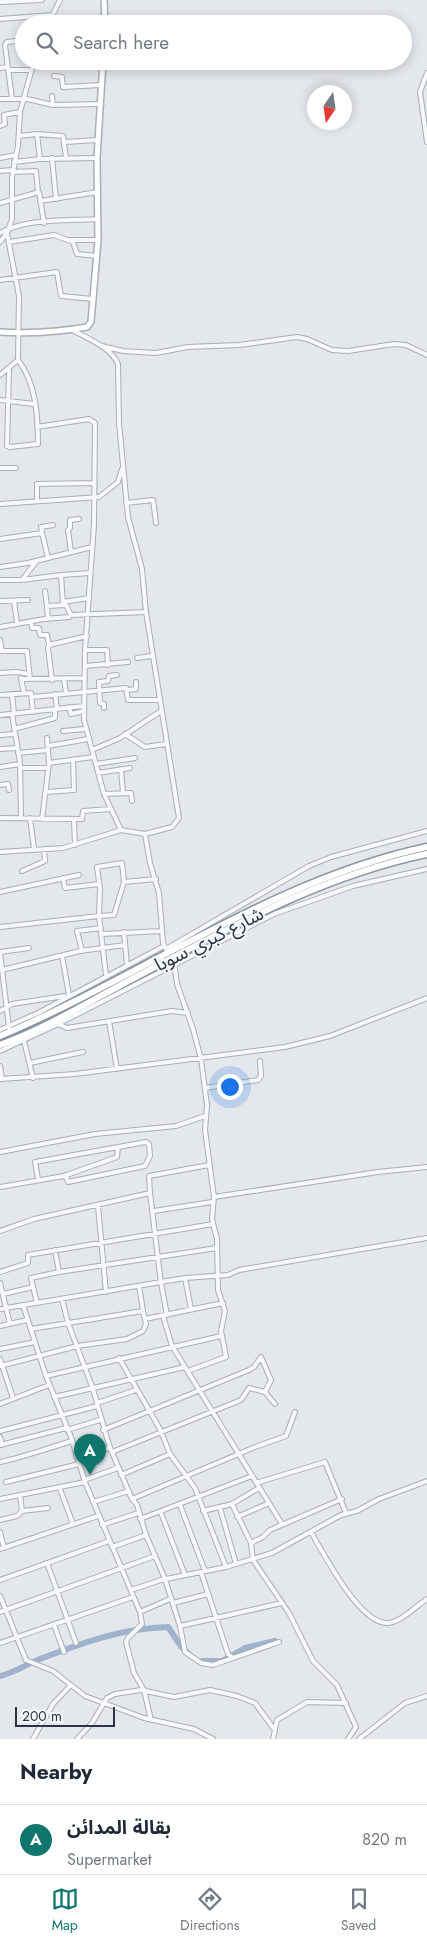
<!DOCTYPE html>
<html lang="en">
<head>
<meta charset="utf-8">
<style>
  :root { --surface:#fff; --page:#f2f2f3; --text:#1f2937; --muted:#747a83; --line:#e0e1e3; --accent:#0f766e }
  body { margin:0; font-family:Jost,"Noto Sans Arabic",sans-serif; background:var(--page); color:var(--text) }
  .compass { position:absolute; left:307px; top:85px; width:45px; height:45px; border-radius:50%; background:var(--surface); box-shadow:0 2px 12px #0003; rotate:193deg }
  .scale { position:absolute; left:15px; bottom:12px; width:100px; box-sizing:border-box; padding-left:5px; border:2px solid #2b3445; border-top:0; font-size:14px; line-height:18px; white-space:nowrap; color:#2b3445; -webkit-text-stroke:4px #f4f6f9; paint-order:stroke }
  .you { position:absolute; left:229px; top:1086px; width:18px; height:18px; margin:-12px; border:4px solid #fff; border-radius:50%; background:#1a73e8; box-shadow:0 0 0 8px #1a73e833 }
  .badge { display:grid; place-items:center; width:32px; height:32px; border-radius:50%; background:var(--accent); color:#fff; font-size:16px; font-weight:700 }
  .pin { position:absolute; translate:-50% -41px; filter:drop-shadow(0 1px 2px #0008) }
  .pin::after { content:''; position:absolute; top:26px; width:18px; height:15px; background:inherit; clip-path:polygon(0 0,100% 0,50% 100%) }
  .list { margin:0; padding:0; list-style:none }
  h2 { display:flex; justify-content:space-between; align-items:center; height:65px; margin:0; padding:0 20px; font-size:21px }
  h2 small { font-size:16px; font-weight:400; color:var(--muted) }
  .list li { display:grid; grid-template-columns:32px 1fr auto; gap:15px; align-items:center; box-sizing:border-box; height:70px; padding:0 20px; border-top:1px solid var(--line) }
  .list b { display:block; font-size:19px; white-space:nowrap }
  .list p { margin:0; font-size:16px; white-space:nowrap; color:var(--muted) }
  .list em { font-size:16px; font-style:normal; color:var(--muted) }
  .icon { flex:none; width:28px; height:28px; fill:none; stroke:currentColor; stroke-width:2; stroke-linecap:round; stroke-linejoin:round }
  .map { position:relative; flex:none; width:427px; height:1739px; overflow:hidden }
  .search { position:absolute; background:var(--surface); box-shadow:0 2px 12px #0003; left:15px; right:15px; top:15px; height:55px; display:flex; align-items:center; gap:12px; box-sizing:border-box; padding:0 18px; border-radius:28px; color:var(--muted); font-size:19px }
  .sheet { height:135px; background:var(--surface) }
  nav { display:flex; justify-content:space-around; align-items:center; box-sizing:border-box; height:70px; border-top:1px solid var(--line); background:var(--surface); font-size:14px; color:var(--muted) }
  nav a { display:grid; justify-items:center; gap:2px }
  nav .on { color:var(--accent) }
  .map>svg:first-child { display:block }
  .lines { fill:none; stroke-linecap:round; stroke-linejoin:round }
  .river { stroke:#9fb4cc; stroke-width:6 }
  .street-casing { stroke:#a9aeb7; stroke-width:6 }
  .secondary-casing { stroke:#a9aeb7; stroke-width:8 }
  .highway-casing { stroke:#8b94a3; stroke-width:9 }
  .street { stroke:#f7f8fa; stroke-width:4 }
  .secondary { stroke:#fff; stroke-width:5 }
  .highway { stroke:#fff; stroke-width:6 }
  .labels { text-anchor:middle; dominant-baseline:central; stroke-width:4.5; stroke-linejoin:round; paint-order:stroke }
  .street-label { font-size:19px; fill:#2b3445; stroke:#f4f6f9 }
</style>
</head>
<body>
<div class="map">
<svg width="427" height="1739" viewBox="0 0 427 1739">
  <rect width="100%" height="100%" fill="#e4e7ec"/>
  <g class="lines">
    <path class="river" d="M202,1661H222L245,1648L275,1641
      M0,1676C14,1673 27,1664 40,1659C82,1643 122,1628 168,1627C175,1636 179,1647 189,1654"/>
    <defs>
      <path id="street" d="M0,2L42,0
        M0,19L53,15
        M48,24L60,0
        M0,68L8,67
        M8,70H32
        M427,73L420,92L427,142
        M54,76L62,77L63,87L101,85
        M52,96L53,105
        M23,98L53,105L100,104
        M0,99H22
        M12,99L5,45L7,42L24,40
        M0,126L5,124L4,115L20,112
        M37,134L40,159
        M19,136L37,134L63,136L66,158
        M64,142L98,140
        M0,158L16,155
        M52,158L56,199
        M14,162L40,159L97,158
        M0,171L12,170
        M12,172L36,171L38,192
        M40,201L98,192
        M0,203L39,192L44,223
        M0,233C27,218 67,221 98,219
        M70,240H98
        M0,242L7,233L12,219V177L18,146L20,112L34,61
        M9,242L54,235L73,242L77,254L97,256
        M0,280L57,272L61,296L93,299
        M71,329C86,338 111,347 118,364L119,423L128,517L142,569L146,612L179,818L172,827L145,834L150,863L159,893L163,943L168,953
        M102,346L123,351L156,353L188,347L239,345L297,337L307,339L332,350L348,351L394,344L406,345L427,355
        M9,370L7,446L10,447L38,444C38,417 36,382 18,360
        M0,375L18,360L19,296L7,233
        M0,400L34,404
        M37,427L89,419L95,423L94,525L85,650L84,720L104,794L121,830
        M0,468H16
        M37,501V484L95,483
        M126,503L153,500L156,523
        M0,504L99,497L118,482L122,469
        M42,533L48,558
        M0,539L42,533L41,527L53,525
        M71,552L68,530L70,528V520L79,519
        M36,562L22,580L61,575
        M0,567L28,563L92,547
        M0,580H22
        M45,591L47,606
        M0,601L28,600
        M14,601L17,623
        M63,602L89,598
        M63,604L61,575L90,573
        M48,619L47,606L66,605L71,615L146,612
        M31,621L32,628H39L40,635H47L49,645
        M0,627L44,619L69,617
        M0,640L2,651
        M85,650H107L108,665
        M0,651H27L30,679
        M137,658L152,656
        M85,666L128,662
        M0,673L16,672L29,674
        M21,678L24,693
        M22,679L85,678
        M64,679L66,693
        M52,680L48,648L49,645L87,636
        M127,690L136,689V682
        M12,694L14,714
        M55,694L57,709
        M0,695L31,693L33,712
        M32,697L126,688L128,700H159
        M69,707L71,714L84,711
        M104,708V704L100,703L99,682L108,681L109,676L117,675
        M12,714L20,762L21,817
        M0,715L84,706
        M14,729L55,718V709
        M63,731L85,729
        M125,734L145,747L166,744
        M0,735L15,734
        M48,746L88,739
        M0,749L17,748
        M92,750L120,738L161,711
        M18,753L48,750
        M49,763L93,757
        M96,764L135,758
        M0,767L20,764
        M20,768H48
        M121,769L123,793
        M98,773L130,768
        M0,785L8,784L9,790
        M46,792L74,790L73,760
        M104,794L131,793L132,801
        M0,818L82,819L83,811L111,809
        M30,818L34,849
        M42,819L49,763L47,738
        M74,819L75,845
        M0,852L63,848L121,830L145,834
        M22,871L45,861L44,849
        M63,878L65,888L99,884
        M124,882L156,879
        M0,892L79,875
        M0,927L99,916L100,889L97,867L122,863L124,882L114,915L99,916L106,975
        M124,932L127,965
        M102,934L162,931
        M166,949L309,866L331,857L427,831
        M82,951L77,931L101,928
        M0,952L29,948
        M0,953L9,1027
        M62,956L69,995
        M172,963L175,969L177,984L193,1029L201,1059L207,1105L205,1130L214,1197L212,1219L217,1239L218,1290L225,1311L221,1331L226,1357L188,1371
        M2,970L80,951L125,945
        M0,1011L12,1004L65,996
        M109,1021L117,1069
        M58,1024L67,1028L172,1011L188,1013
        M0,1030L38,1013L164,946
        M24,1041L33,1078
        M0,1051L58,1024L274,914L353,886L427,869
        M30,1063L83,1052
        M0,1066L2,1079
        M0,1079L75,1074L285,1047L330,1036L427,998
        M205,1088L258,1080L261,1076L260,1061
        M0,1152L95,1134L176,1126L205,1116
        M38,1179L35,1162L146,1142L149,1144L150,1156L145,1166L68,1182L65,1175
        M0,1187L64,1176L117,1157L118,1147
        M150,1193L161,1283L167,1315
        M214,1197L378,1172L427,1167
        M98,1206L106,1292
        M154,1211L212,1202
        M0,1231L34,1219L150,1193L149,1176L209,1165
        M0,1272L28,1263V1255L213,1224
        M59,1272L217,1248
        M185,1278L191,1309
        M0,1283L10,1324
        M139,1286L143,1311
        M3,1294L33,1287
        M62,1299L68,1323L93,1389L109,1445L131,1497L137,1505L146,1535L165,1579L180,1626L185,1652L201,1663L213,1665L279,1642
        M37,1303L31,1278L59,1272L55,1250
        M23,1305L46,1376L71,1437L85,1482L140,1612L142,1624L128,1638L126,1642L134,1673L144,1690L151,1720
        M0,1309L185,1278L228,1275L239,1270L427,1238
        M163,1316L172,1346L282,1524
        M145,1319L223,1303
        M0,1326L27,1320
        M0,1349L35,1342
        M119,1358L160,1429L170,1454L195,1488L226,1567
        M0,1359L13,1398
        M0,1366L77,1346L127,1339L143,1331L146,1324L143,1311L31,1329
        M46,1376L221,1336
        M54,1397L185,1367
        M97,1403L136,1390
        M0,1404L49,1385
        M67,1430L100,1420
        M103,1430L249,1370L254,1367L261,1357L271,1380L265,1392
        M0,1431L97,1406
        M0,1437L2,1445
        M0,1445L66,1428
        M112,1452L241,1400L249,1388L265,1392L275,1404
        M76,1456L110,1448
        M0,1462C25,1457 48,1448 72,1441
        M121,1475L170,1454
        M84,1480L118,1468
        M6,1482L79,1464
        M256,1483L325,1462L346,1513
        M259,1488L232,1504L251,1543L253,1560L289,1613L313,1661L337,1685L356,1727L348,1739
        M60,1489L73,1524
        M0,1499L85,1482
        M132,1499L255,1447L286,1436L295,1412
        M93,1502L129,1491
        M180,1505L205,1571
        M220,1508L236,1564
        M22,1511L48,1508
        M203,1511L232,1504
        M161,1513L185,1575
        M237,1517L269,1503
        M140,1519L252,1476
        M0,1520L17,1516L22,1511L20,1495
        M102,1525L138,1513
        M0,1532L4,1548
        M311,1532C324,1554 360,1625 388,1623C401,1622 416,1606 427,1599
        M251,1543L263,1537L270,1530L342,1499
        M112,1547L146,1535
        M0,1549L98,1516
        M47,1563L76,1643
        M201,1572L228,1654L233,1658
        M0,1580L109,1541
        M131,1590L161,1580L226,1567L272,1553L341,1515L357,1511L379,1499L427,1481
        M0,1596L26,1660L53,1671L85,1696L144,1718L194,1729L213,1739
        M173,1603L208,1594
        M0,1612L155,1556
        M140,1612L170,1599
        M54,1625L64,1652
        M180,1626L282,1603
        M0,1643L133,1597
        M33,1739L53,1704L70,1686
        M77,1739L92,1723L107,1698L115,1694L141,1690L174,1697L210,1690L237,1696L255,1703L274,1729
        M273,1739L277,1720L307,1702L346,1703
        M359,1739L405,1703L427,1696"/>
      <path id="secondary" d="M104,0L105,24
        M0,332C29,334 58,332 87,327L91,322L98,240L97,158L103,61"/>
      <path id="highway" d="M0,1036C144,975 273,880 427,847
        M0,1045C46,1028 89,1002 132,979C227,929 321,876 427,854"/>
    </defs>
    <use href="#street" class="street-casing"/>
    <use href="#secondary" class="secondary-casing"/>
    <use href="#highway" class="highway-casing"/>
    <use href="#street" class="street"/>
    <use href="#secondary" class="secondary"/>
    <use href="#highway" class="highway"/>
  </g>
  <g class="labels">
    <g class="street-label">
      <text transform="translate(209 939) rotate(-27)">شارع كبري سوبا</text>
    </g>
  </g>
</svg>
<svg class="compass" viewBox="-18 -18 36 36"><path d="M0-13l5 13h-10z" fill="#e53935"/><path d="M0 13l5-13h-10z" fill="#747a83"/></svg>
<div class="scale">200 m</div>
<div class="you"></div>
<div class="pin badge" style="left:90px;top:1475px">A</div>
<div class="search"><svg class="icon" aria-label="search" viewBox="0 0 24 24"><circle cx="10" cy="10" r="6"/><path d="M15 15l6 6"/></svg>Search here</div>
</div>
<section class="sheet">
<h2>Nearby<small></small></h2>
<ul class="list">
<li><span class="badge">A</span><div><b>بقالة المدائن</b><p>Supermarket</p></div><em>820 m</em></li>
</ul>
</section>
<nav>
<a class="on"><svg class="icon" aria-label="map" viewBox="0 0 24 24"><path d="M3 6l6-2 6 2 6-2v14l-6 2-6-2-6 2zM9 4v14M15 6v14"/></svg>Map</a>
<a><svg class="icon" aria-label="directions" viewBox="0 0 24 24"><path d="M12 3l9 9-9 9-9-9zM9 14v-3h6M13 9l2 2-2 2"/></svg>Directions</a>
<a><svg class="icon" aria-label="saved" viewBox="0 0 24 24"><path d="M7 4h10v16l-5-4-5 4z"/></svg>Saved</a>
</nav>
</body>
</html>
